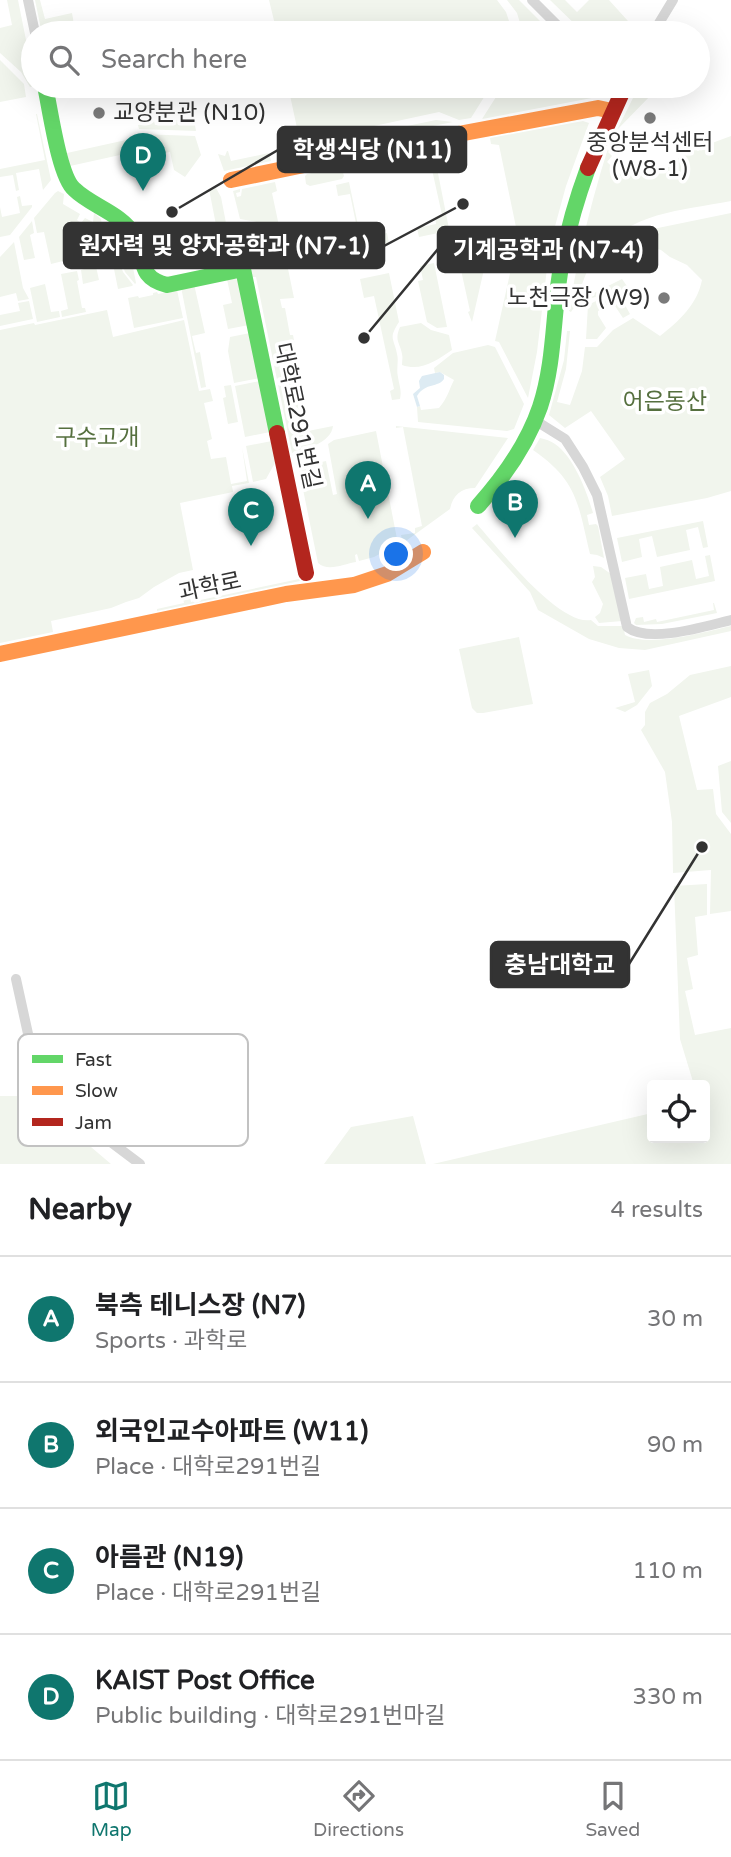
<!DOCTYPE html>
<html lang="en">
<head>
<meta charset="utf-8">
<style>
  :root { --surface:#fff; --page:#f2f2f2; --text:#202124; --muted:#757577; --line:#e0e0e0; --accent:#0f766e }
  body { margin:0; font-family:"Varela Round","Noto Sans KR",sans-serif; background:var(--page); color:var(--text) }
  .controls { position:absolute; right:21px; bottom:21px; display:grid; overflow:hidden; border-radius:7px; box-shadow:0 7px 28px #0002 }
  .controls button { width:63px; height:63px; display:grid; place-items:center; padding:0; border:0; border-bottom:2px solid var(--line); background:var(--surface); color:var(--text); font:35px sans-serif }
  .you { position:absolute; left:397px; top:555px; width:24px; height:24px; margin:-18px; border:5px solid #fff; border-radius:50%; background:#1a73e8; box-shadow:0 0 0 10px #1a73e833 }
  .badge { display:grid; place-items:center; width:46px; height:46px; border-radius:50%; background:var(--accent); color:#fff; font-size:23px; font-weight:700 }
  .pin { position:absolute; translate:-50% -58px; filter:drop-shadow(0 2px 4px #0008) }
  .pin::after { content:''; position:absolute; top:37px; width:24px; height:21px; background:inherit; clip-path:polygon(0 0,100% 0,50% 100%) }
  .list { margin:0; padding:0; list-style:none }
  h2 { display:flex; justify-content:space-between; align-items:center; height:91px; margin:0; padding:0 28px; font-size:30px }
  h2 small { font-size:23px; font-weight:400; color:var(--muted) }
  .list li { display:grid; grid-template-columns:46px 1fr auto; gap:21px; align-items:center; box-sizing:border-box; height:126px; padding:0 28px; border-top:2px solid var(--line) }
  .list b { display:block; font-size:26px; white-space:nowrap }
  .list p { margin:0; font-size:23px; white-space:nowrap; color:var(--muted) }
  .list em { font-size:23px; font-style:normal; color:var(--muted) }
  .icon { flex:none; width:38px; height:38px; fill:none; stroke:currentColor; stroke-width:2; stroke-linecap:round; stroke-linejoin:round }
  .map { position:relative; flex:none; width:731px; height:1164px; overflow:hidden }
  .search { position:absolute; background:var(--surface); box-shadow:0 7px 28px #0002; left:21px; right:21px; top:21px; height:77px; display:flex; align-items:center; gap:18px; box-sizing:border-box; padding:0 24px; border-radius:38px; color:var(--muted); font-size:26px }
  .sheet { height:595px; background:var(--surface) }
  nav { display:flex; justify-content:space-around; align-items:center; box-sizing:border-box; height:98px; border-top:2px solid var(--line); background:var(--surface); font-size:19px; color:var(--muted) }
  nav a { display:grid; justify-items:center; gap:4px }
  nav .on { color:var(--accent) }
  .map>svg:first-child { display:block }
  .green { fill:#f1f5ed }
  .water { fill:#ddebf3 }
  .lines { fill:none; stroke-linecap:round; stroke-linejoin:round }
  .street { stroke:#d7d7d7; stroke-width:10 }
  .fast { stroke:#63d668; stroke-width:16 }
  .slow { stroke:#ff974d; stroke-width:16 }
  .jam { stroke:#b3261e; stroke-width:16 }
  .poi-dot { fill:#7a7a7a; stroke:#fff; stroke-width:2.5 }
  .labels { text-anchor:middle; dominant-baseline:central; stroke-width:7; stroke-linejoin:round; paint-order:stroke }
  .poi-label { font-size:23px; fill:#333; stroke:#fff; text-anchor:start }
  .park-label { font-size:23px; fill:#56703f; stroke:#fff }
  .street-label { font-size:23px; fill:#333; stroke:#fff }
  .key { fill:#fff; stroke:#c2c2c2; stroke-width:2 }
  .key-label { font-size:19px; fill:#333 }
  .leader { fill:none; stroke:#333; stroke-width:2.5 }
  .callout-dot { fill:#333; stroke:#fff; stroke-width:2.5 }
  .callout { fill:#333; stroke:#333; stroke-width:2.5 }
  .callout-label { font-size:24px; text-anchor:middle; font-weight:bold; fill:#fff }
</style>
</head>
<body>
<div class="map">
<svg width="731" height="1164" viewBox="0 0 731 1164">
  <rect width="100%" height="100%" fill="#fff"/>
  <path class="green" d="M7,0H18L27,45L32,48L33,53L30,59L33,86H35L30,87L21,72L0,53V28L12,25Z
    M35,0H40L45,19L72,13C73,19 75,24 71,29L51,33H44L41,29Z
    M269,0H497L506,12L513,33H277Z
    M507,0H519L552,33H523L517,13Z
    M550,0H565L577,12L589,0H609L637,31L636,33H584Z
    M0,60L24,84L26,97L0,102Z
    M288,86H491L471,118L459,120L439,112L300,142Z
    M503,86H602L597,97L482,119Z
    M639,86H644L652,94L617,130Z
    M193,113L196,131L139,129L138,125L154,121L155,125L165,122V119L174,118L175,120L187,118V115Z
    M36,114H37L51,180L43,190L39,169L16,173L19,190L16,191L13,175L0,177V169L45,160Z
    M436,120L453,122L307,151L306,147Z
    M583,121L589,123L566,186L551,241L547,245L513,240L510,236L511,234L517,232L499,145L491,144L490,138Z
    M140,134L195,136L201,155L185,177L174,170L170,152L152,155L150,148L138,150L136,139L140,137Z
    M731,136V201C680,211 625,212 593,260C585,273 580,290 575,306L571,312L569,311C578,254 592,198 610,142L613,146L608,152L612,156L607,162L620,174L630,164L637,171L670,167L691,145L698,151L704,146Z
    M126,140L129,153L70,166L67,153Z
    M436,148L437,152L434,153L450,234L460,232L462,242L446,246L443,232L419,237L417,228L436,224L435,217L442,215L429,156L421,157L420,152Z
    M227,151H228L231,161L269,153L271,161L224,171L218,154L225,156Z
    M339,167L342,169L344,176L342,179L310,186L306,184L305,176L307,174Z
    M275,182L277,191L272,193L279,226L240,219L233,191L240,189V192L236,193L237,197L241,196L242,189Z
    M349,182L359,230L366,229L368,237L387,233L389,243L366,248L369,261L347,266L345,258L351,256L348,246L360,243L350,194L338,196L336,185Z
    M216,188L221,197L226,223L216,225L209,189Z
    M58,191L64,194L63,204L80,214L77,220L81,223L85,218L93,222L94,213L101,219L102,225L100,227L97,226L76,254L77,256L75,258L51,264L44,232L37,233L34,218L55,193Z
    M20,196L22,206L32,205V207L10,235L0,237V207L2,217L20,213L17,197Z
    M731,213V491L707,498L612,516L608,496L600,477L625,459L591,411L565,428L549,415L564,360L567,331H570L566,369L557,402L570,405L582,371L585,347H597L613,330L633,318L660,336C679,321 697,305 702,280L687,265L670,257L661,250L637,244L617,249L634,236L653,229Z
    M32,221L34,233L30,235L35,258L24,260L19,237Z
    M243,222L280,230L294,298L280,299L282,308H285L290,335H293L299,367L294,369L304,416L295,418L298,433L333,426C331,443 306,449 292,453L256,277H252L248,259L253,257L247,230L241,231L240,223Z
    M111,226L115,228L114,236L129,247L136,283L135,284L125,272L117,249L106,232Z
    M98,240H108L115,250L123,272L133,285L132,286L118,289L110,249L93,253L99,280L83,284L81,270L87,268L85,258L91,250L93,251L99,243L97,242Z
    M14,242L23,288L29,299L18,301L16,293L0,297V257Z
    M512,249L545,254L548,260L537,352L528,398L499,342L495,341L513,260L508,258V252Z
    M434,263L447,327L437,328L427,322L418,281L423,280L420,266Z
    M485,265L472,322L468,312L470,311L461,270Z
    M77,271L79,280L77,281L82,308H85L86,312L62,317L61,311L68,309L61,274Z
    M389,273L399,322C388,339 394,338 397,354C399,361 396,369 398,377C399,385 402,390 400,399L392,400L390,391L394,389L374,296L364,298L360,279Z
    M232,278L238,280L249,325L228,329L223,305L232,303L227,279Z
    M622,279L634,296L630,300L610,294L591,298L592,294Z
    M45,284L51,312L59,311L60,317L37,322L30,288Z
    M194,284L205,333L192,336L196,353L200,352L206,387L201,388L181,287Z
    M177,290L183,318L134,328L128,298L138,296L139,298L153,295V293L157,292L158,294Z
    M600,299L625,305L630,314L623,318L615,306L610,305L598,311V315L606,328L597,339H586L588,305Z
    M29,301L33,319L0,326V315L20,311L18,303Z
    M107,310L113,337L184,320L199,391L210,389L213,401L204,403L212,439L207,441L211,459L226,457L231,484L247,481L242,447L249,483L232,486L233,492L180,503L193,570L179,573L154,587L139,598L126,602L111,608L51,621L53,632L0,643V330L34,323L35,325Z
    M421,323L431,330L449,335L452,350C437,360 421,372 402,365C402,361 403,358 402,354C400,342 394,341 400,327Z
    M250,333L260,378L234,383L228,351L230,337Z
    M488,345L495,347L523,402L524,404L514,429L507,431L418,422L417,407L420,406L421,410L439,408C447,399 449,390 454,380L440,372L435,373L434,368L453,353Z
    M260,381L270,432L245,437L235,386Z
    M231,385L238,422L228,424L223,398L226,397L224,386Z
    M396,426L508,438L475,488C461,488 453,495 450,509L403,543L401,535L415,533V528L422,526L403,427L396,428Z
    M376,431L398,544L374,557L359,561L357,554L355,555L356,562C344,564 328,572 318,563L296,455L314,449L317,463L326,461L333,495L337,494L328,444L334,440Z
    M540,438C545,439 551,441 555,444C574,457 587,492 593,513L587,515L589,525L596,524L598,526L604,558L597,555L590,554C578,504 578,481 533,450Z
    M272,441L276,461L266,479L253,482L246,446Z
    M703,521L708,547L703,548L698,527L686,530L690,550L657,557L652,536L639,539L642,557L622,562L617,538Z
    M477,524C498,548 559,626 591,620L598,626H623L625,635C649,648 704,632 731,626V631L645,650L619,648L589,639L538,610L530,592L472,528Z
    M710,555L715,581L629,599L625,578L646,574L649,589L663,586L660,567L692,560L696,579L709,576L705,556Z
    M593,566L601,567L611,574L622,621L599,623L595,617L600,613L603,604L592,582L595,577Z
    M299,579L300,581L157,611V609L184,603L181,587H176V584L186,582L191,602Z
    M713,603H714L717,613L662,624L636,625L634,623L636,618L643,617L644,622L656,619L657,622L714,610Z
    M519,637L533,704L483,713H477L472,708L459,649Z
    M731,666V697L679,716L697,790L713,789L716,814L731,834V911L710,914L711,870L673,873L672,822L665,772L641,730L645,725V712L650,703L667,694L690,675Z
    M649,670L652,686L637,705L625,712L615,708L635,702L628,674Z
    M731,761V823L722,812L718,766Z
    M707,884V915L695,917L698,955L687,958L693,989L685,991L695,1035L731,1028V1164H433L652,1113V1138H705V1085H694L680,1039L674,886Z
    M0,1096H31L111,1164H0Z
    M413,1116L426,1164H324L351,1127Z"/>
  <path class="water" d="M440,372L444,375V379C438,388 426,382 417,396L420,406L417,407L413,394L420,388L419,381L422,376Z"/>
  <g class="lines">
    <path class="street" d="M28,0L35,33
      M532,0L565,33
      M653,33L673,0
      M536,421L565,439L583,467L597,495L627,627C649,644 706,626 731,620
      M16,979L39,1084L47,1094L140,1164"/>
    <path class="fast" d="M45,86C50,108 59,176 74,189C91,206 121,213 134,235C147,257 135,277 167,285L243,269L277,433
      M478,506C504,477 527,445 540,407C553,368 553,327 558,287C563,246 574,206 588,168"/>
    <path class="slow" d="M231,180L405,144L598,108L612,111
      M0,654L286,594L354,585L387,574L423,552"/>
    <path class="jam" d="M588,168L625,86
      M277,433L306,573"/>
  </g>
  <g class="poi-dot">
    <circle cx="99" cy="113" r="7"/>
    <circle cx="650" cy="118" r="7"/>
    <circle cx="664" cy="298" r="7"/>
  </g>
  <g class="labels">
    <g class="poi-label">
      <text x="113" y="113">교양분관 (N10)</text>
      <text x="650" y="143" text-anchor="middle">중앙분석센터<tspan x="650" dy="26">(W8-1)</tspan></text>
      <text x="650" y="298" text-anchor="end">노천극장 (W9)</text>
    </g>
    <g class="park-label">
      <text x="665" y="402">어은동산</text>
      <text x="97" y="438">구수고개</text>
    </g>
    <g class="street-label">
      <text transform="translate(297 416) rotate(78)">대학로291번길</text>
      <text transform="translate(210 587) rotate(-12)">과학로</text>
    </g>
  </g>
  <rect x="18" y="1034" width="230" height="112" rx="10" class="key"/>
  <rect x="32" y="1055" width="31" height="8" fill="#63d668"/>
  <rect x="32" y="1086" width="31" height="9" fill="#ff974d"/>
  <rect x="32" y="1118" width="31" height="8" fill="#b3261e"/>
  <g class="key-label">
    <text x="75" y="1066">Fast</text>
    <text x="75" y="1097">Slow</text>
    <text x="75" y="1129">Jam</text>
  </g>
  <path class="leader" d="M172 212L278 150M463 204L384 246M364 338L438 249M702 847L629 964"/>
  <g class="callout-dot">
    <circle cx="172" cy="212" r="7"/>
    <circle cx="463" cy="204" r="7"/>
    <circle cx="364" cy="338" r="7"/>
    <circle cx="702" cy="847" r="7"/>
  </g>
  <g class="callout">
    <rect x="278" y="127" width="188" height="45" rx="7"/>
    <rect x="64" y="223" width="320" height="45" rx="7"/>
    <rect x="438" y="227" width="219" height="45" rx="7"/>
    <rect x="491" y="942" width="138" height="45" rx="7"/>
  </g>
  <g class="callout-label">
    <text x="372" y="158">학생식당 (N11)</text>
    <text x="224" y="254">원자력 및 양자공학과 (N7-1)</text>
    <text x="548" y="258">기계공학과 (N7-4)</text>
    <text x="560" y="973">충남대학교</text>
  </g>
</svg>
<div class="controls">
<button><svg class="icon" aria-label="locate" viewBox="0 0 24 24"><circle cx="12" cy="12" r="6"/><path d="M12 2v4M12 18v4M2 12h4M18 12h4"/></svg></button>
</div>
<div class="you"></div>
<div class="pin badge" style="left:368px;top:519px">A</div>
<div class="pin badge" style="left:515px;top:538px">B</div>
<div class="pin badge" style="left:251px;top:546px">C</div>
<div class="pin badge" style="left:143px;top:191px">D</div>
<div class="search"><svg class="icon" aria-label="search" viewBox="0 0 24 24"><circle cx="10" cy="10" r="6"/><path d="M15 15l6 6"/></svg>Search here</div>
</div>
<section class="sheet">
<h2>Nearby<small>4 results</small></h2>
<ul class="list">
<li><span class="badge">A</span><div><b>북측 테니스장 (N7)</b><p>Sports · 과학로</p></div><em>30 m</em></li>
<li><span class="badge">B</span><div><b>외국인교수아파트 (W11)</b><p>Place · 대학로291번길</p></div><em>90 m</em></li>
<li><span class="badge">C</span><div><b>아름관 (N19)</b><p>Place · 대학로291번길</p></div><em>110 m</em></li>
<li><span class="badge">D</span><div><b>KAIST Post Office</b><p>Public building · 대학로291번마길</p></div><em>330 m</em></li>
</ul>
</section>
<nav>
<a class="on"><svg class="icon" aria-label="map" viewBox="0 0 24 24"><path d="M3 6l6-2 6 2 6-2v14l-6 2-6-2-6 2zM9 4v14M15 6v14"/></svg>Map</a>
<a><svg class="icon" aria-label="directions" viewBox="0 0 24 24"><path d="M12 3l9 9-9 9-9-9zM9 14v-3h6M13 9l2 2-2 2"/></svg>Directions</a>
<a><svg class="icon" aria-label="saved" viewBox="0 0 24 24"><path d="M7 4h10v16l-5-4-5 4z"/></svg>Saved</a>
</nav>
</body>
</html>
